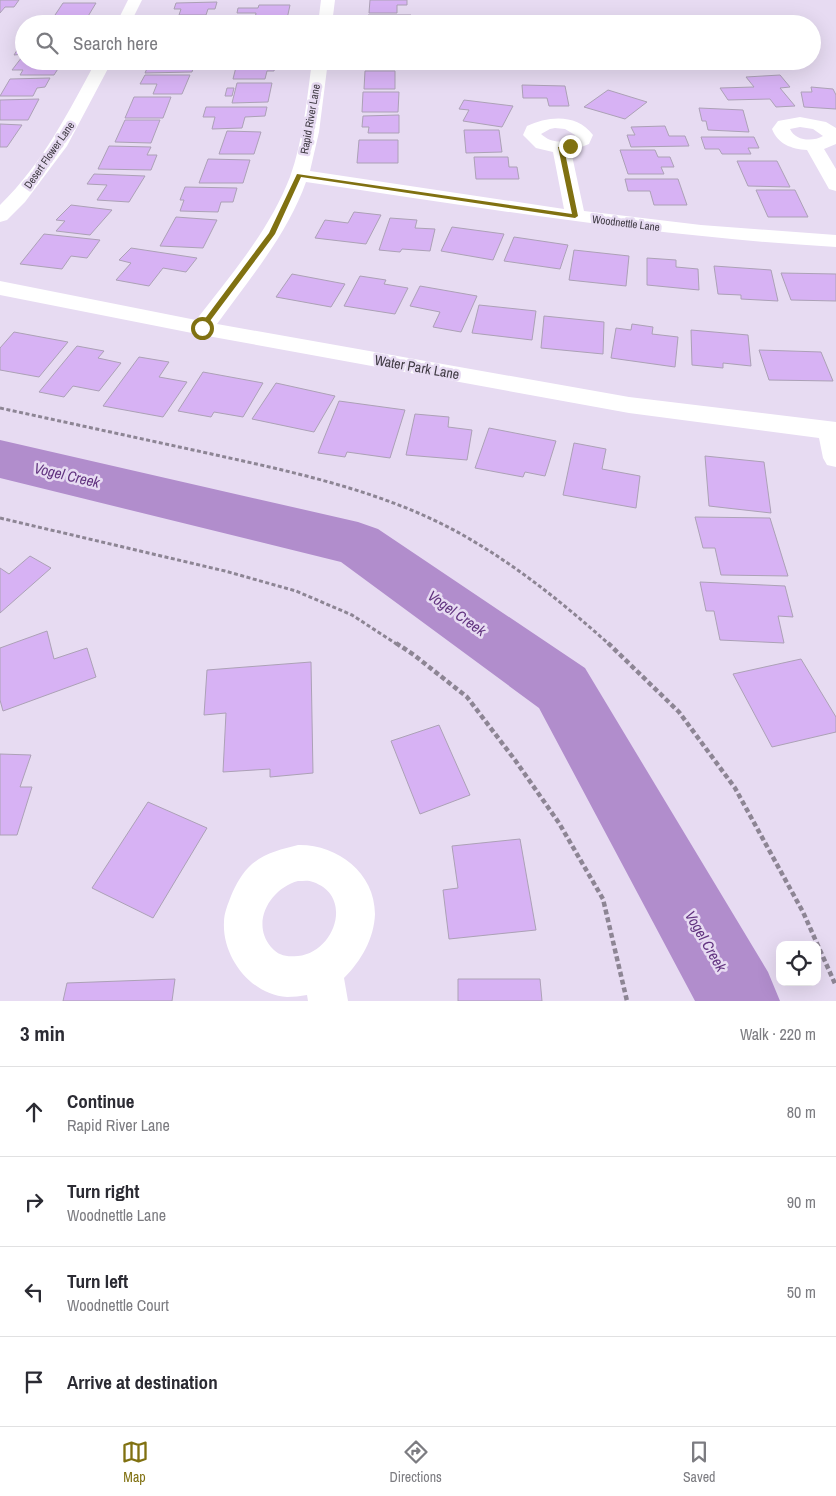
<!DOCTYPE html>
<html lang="en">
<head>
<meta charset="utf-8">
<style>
  :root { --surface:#fff; --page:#f7f7f7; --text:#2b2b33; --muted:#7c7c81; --line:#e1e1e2; --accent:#807111 }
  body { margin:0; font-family:"Archivo Narrow",sans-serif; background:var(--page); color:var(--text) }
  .controls { position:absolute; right:15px; bottom:15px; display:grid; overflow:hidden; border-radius:10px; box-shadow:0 5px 20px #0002 }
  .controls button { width:45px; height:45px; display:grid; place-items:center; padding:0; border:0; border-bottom:1px solid var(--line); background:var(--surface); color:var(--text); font:25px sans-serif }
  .stop { position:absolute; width:15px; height:15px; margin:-11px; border:4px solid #807111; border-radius:50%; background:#fff }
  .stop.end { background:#807111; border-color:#fff; box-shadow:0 1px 5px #0008 }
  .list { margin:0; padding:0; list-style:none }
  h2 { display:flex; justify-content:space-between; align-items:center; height:65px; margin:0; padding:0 20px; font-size:21px }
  h2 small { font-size:16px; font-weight:400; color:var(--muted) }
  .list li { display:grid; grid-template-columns:32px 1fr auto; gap:15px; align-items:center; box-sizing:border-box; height:90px; padding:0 20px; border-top:1px solid var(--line) }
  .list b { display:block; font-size:19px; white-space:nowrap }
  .list p { margin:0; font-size:16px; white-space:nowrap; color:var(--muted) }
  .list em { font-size:16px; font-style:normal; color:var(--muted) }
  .icon { flex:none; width:28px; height:28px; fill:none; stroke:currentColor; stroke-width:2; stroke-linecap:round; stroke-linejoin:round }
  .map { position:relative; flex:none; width:836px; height:1001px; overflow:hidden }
  .search { position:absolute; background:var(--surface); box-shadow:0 5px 20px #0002; left:15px; right:15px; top:15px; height:55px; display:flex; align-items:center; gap:12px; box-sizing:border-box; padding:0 18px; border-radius:28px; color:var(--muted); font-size:19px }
  .sheet { height:425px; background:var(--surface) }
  nav { display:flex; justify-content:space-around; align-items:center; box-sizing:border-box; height:70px; border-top:1px solid var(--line); background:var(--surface); font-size:14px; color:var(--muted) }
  nav a { display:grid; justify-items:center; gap:2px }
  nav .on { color:var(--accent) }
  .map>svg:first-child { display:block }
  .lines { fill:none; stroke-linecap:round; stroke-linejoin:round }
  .river { fill:#b18dcc; fill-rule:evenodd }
  .building { fill:#d7b2f4; stroke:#aca1b6 }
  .path-far1 { stroke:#8d8594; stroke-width:3; stroke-dasharray:4 2.5; stroke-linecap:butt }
  .path { stroke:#8d8594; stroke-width:4.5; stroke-dasharray:5 3; stroke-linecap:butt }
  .minor { fill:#fff; fill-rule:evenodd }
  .route { fill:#807111 }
  .labels { text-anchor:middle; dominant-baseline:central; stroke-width:5; stroke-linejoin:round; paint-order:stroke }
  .far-street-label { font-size:11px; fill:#3f3a43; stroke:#e7dbf2 }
  .street-label { font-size:14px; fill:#3f3a43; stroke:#e7dbf2 }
  .water-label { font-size:15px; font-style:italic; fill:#623480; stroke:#e7dbf2 }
</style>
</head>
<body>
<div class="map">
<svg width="836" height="1001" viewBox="0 0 836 1001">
  <rect width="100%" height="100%" fill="#e7dbf2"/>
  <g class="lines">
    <path class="river" d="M0,440L358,522L378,529L585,668L768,972L780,1001H695L539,708L341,562L0,478Z"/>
  </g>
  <path class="building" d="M0,0H19L14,7H5L0,13Z
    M370,0H407V5H397V13H369Z
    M217,2L215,9H208L206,15H179L181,9H174L176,3Z
    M63,3H96L87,18H53Z
    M259,5H290L287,19H255L256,13H237L238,8H258Z
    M368,15H411V22L374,24L367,22Z
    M168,18H196L194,24H205H166Z
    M59,20H87L85,24H56Z
    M24,39V54L14,55Z
    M22,57H24V61H63L54,75H20L23,70H12Z
    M157,61H195L192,72L145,73L149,64H156Z
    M364,61H400V68H364Z
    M276,62L274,71H267L265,79H233L237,63Z
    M365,71H395V89H364Z
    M145,75H190L182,94H153L157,84H140Z
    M780,75L790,87L780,88L795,106L776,107L770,99L728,100L720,88L754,87L746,77Z
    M50,78L45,87L37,88L33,96H0L10,79Z
    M237,83H272L268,102L232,103Z
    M522,85L565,86L569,106H549L547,98H523Z
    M811,87L833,89L836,95V109L804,107L801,92H812Z
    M227,88H234L232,96H225Z
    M608,90L647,102L625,119L584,107Z
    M363,92H399L398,112H362Z
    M134,97H171L163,118H125Z
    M39,99L28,120H0V100Z
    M464,100L513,106L502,127L463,121L469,110L459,109Z
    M206,107H267L265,116L245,117L242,128L212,129L215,117H203Z
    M699,108L743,110L749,132L708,130L706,121H702Z
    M399,115V133H368L369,127H362L363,116Z
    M125,120H160L151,143L115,142Z
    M0,124L22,125L7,147H0Z
    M665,126L669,136H685L689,146L631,147L627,135H635L631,127Z
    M464,130H499L502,152L466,153Z
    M227,131L261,132L254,154H219Z
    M701,137H754L759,148H748L751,154H722L719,149H705Z
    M359,140H398V163H357Z
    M109,146L151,147L147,155H157L151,170L98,169Z
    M620,150H655L658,157H670L674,167H661L664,174H628Z
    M474,157H508L509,167H517L519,179H476Z
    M208,159L250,160L243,183H199Z
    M737,161H777L790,187L748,186Z
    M94,174L145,176L129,202L97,200L107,185L87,184Z
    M625,179H678L687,205H654L650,191H628Z
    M185,187L237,188L233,202H221L218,212L180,211L184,200H180Z
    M756,190H795L808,217H768Z
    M71,205L112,210L90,235L56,231L65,221L56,220Z
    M354,212L381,215L366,244L315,238L325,220L348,223Z
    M176,217L217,220L203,248L160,246Z
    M390,218L417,220L415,228L435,229L430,251L402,249L400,252L379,250Z
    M452,227L504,234L493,260L441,251Z
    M44,234L100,240L87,258L71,256L62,269L20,264Z
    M514,237L568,245L560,269L504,261Z
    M131,248L197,258L186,272L163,268L149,286L116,280L131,263L119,260Z
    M574,250L629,256L626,286L569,280Z
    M647,258L676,260V267L698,269L699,290L647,285Z
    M714,266L771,270L778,301L741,299V295L718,294Z
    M781,273L836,274V301L791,300Z
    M292,274L345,284L331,307L276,297Z
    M360,276L386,280L384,284L408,288L395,314L344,306Z
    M420,286L477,296L461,332L433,327L440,312L410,306Z
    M479,305L536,311L532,340L472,333Z
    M544,316L604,322L603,354L541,348Z
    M632,324L653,327L652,334L678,337L675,367L611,358L616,328L631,330Z
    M691,330L748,335L751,366L723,363V368L692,365Z
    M14,332L68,342L39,377L0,370V348Z
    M77,346L104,351L98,358L121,363L99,391L73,386L64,397L39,392Z
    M759,350L821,352L833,381L769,380Z
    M139,357L169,362L159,377L187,382L163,417L103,406Z
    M203,372L263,383L243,417L214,412L211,417L178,411Z
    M276,383L335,396L314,432L252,419Z
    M339,401L405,410L390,458L347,452L345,457L318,453Z
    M415,414L449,417L448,427L472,430L467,460L406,455Z
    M489,428L556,441L545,476L525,472L523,477L475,468Z
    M574,443L606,449L602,469L640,476L636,508L563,495Z
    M705,456L764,462L771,513L709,506Z
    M695,517L770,518L788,576L721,575L715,548H703Z
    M30,556L51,568L0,613V568L9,574Z
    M700,582L785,586L793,617L778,616L784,643L720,640L714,611H706Z
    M47,631L54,659L87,648L96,677L3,711L0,700V648Z
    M801,659L836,717V732L772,747L733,674Z
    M311,662L313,773L270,777V769L223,772L226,713L204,715L207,670Z
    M439,725L470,795L420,814L391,741Z
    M0,754L31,755L20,787H32L17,835H0Z
    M148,802L207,828L153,918L92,888Z
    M520,839L536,930L449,939L443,890L458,888L452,846Z
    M175,979L172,1001H63L67,983Z
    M458,979H540L542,1001H458Z"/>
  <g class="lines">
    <path class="path-far1" d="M0,408C69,423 138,438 207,453C293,472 384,491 461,534C516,565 563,603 610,645
      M0,518L225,571L296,591L352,615L398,645"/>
    <path class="path" d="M396,643L414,655L467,697L515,760L559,823L603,899L627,1001
      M608,643L679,712L735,788L803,912L836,986"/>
    <path class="minor" d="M128,0H142L130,24H116Z
      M321,0H335L332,24H318Z
      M96,61H112L67,146L25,202L7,220L0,222V205C43,163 68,113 96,61Z
      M312,61H328L319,132L310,171L564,209L553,152L536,148L523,135L527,126C548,116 577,113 593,135L589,144L571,151L584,211L701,225L836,235V247C658,237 483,208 306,182C287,235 250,278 217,324L629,397L836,422V467L827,465L823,458L819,438L629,413L202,335L0,295V281L196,320C231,275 269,231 290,177C303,141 307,99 312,61ZM555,128L565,129L575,135V137C563,144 551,143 541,134L550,129Z
      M800,117L826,122L836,128V144L824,149L836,169V191L829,189L807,150C791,149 778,144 772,129L778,121ZM800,127L813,129L823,136C813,142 795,141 790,129Z
      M298,845C336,844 375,872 375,914C374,939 361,961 344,978L348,1001H308L307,995C300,996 294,997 287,997C251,995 222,957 224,922C224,913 228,904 231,896C236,884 242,873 252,864C265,853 282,849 298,845ZM298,881C303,881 309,880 313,882C354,896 335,952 298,956C286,957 279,956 271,947C250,922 271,888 298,881Z"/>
  </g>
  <path class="route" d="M570,145L572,147L564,148L578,216L575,218L301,177L275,234L204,329L198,328L269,233L297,174L572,214L558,147Z"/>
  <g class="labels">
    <g class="far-street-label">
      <text transform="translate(310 119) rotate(-80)">Rapid River Lane</text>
      <text transform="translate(49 155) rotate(-55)">Desert Flower Lane</text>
      <text transform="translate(626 223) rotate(7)">Woodnettle Lane</text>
    </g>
    <g class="street-label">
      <text transform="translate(417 367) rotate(10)">Water Park Lane</text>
    </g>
    <g class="water-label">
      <text transform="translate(67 475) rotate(13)">Vogel Creek</text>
      <text transform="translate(457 613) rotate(35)">Vogel Creek</text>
      <text transform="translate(706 941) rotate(60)">Vogel Creek</text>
    </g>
  </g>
</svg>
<div class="controls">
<button><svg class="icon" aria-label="locate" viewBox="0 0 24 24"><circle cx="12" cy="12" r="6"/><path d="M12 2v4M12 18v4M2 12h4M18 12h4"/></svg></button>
</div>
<div class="stop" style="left:202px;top:328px"></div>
<div class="stop end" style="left:570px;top:146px"></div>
<div class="search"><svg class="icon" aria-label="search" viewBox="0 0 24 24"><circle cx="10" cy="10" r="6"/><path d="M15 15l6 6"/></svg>Search here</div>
</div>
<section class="sheet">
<h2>3 min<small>Walk · 220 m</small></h2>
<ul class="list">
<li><svg class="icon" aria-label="ahead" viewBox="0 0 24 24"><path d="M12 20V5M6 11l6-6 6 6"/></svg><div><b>Continue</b><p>Rapid River Lane</p></div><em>80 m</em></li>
<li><svg class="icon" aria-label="right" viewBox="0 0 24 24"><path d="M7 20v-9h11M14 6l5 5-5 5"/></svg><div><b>Turn right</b><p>Woodnettle Lane</p></div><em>90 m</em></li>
<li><svg class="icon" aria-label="left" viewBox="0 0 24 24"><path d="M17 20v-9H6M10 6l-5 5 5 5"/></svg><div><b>Turn left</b><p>Woodnettle Court</p></div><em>50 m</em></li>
<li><svg class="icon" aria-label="arrive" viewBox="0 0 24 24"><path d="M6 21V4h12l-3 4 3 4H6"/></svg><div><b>Arrive at destination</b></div></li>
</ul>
</section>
<nav>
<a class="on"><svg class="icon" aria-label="map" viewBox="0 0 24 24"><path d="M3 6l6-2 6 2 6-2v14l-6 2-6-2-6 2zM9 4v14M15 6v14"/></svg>Map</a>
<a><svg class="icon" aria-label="directions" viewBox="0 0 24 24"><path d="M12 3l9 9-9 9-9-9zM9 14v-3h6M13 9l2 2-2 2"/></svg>Directions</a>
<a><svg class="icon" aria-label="saved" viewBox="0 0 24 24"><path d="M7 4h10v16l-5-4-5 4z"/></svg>Saved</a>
</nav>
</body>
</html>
